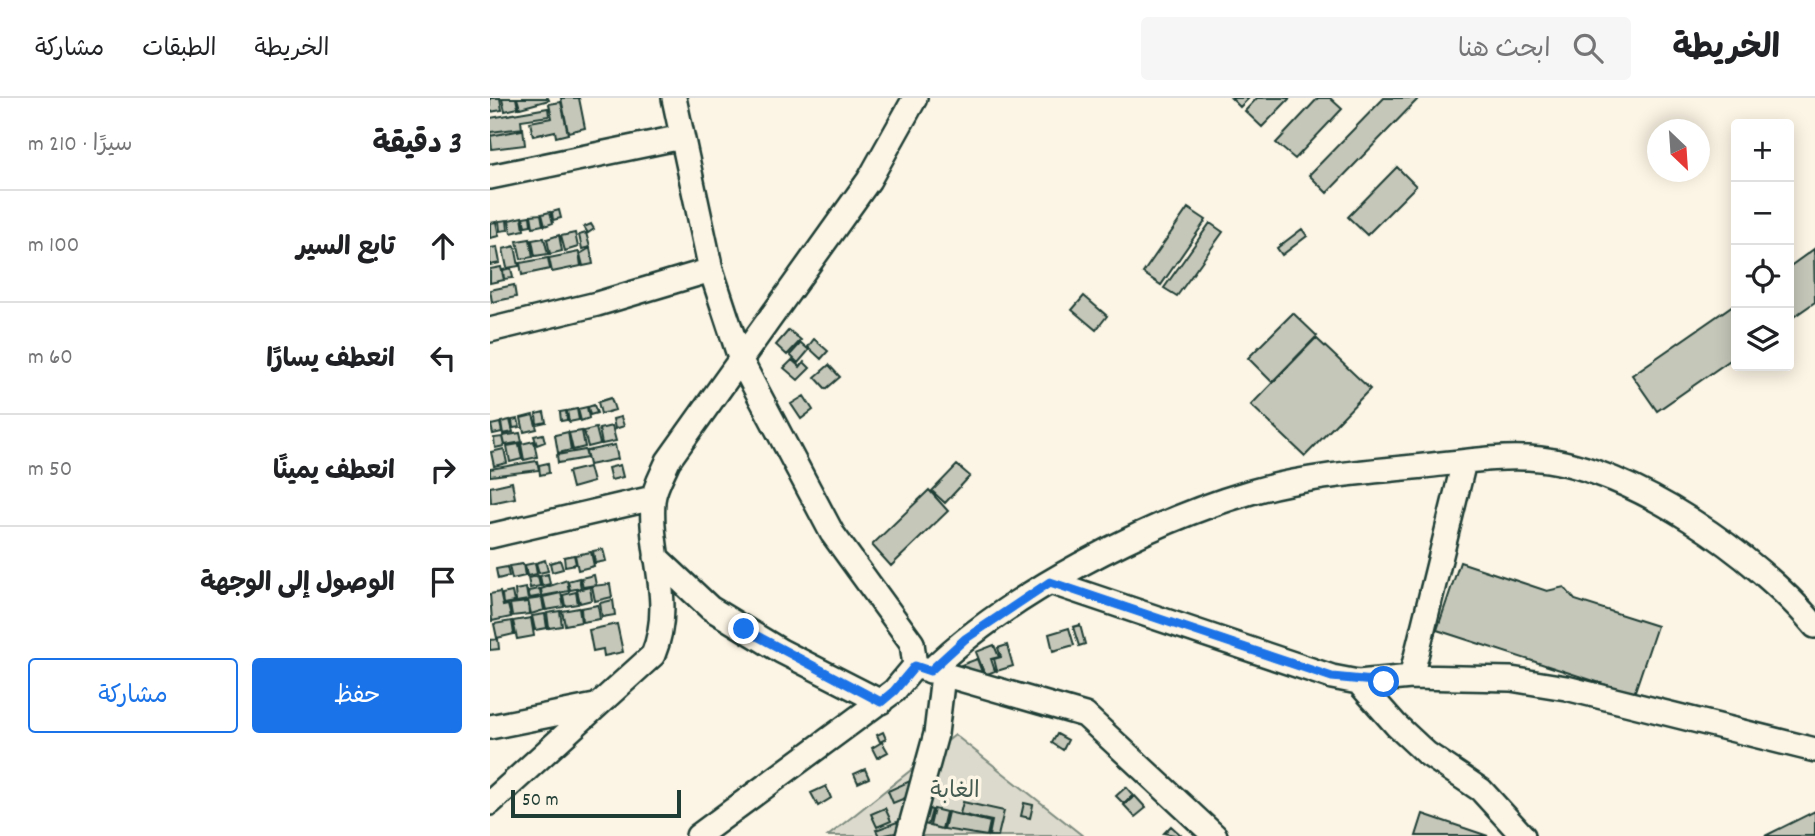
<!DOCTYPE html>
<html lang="ar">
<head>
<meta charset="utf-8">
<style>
  :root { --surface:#fff; --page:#f6f6f6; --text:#202124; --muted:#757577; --line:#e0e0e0; --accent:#1a73e8 }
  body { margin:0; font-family:Dekko,"Playpen Sans Arabic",sans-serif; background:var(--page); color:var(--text); direction:rtl }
  .controls { position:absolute; right:21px; top:21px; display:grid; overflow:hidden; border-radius:7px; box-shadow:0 4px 18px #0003 }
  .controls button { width:63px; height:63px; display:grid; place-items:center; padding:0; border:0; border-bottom:2px solid var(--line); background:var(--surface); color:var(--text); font:35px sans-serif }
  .compass { position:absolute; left:1157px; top:21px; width:63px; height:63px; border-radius:50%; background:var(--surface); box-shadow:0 4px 18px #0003; rotate:155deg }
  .scale { position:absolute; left:21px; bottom:18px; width:170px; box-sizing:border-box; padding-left:7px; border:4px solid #1f3d34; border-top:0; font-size:19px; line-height:24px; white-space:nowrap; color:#1f3d34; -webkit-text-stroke:5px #fcf5e5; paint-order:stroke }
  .stop { position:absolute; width:21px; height:21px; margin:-16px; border:5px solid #1a73e8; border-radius:50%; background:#fff }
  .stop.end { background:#1a73e8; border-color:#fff; box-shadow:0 2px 7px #0008 }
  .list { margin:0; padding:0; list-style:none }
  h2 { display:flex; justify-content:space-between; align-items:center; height:91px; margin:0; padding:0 28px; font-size:30px }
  h2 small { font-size:23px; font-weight:400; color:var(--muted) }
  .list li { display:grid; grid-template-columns:46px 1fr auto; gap:21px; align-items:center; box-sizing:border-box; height:112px; padding:0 28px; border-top:2px solid var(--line) }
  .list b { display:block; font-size:26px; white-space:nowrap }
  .list em { font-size:23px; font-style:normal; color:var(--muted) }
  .actions { display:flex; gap:14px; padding:21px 28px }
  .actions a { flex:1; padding:16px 0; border:2px solid var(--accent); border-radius:7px; text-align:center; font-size:24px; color:var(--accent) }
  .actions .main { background:var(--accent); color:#fff }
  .icon { flex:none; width:38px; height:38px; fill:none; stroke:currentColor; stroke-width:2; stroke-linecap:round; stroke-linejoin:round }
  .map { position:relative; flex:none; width:1325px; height:738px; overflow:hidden; direction:ltr }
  header { display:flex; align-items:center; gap:42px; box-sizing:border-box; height:98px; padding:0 35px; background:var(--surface); border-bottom:2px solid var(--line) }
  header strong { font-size:33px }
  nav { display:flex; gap:38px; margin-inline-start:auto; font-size:24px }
  .search { width:490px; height:63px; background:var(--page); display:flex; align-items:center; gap:18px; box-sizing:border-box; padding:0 24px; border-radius:7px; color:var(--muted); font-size:26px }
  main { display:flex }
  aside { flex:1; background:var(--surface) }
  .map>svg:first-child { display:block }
  .green { fill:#dcdacc; stroke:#7e8c80; stroke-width:2 }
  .building { fill:#c5c7b9; stroke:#1f3d34; stroke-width:2 }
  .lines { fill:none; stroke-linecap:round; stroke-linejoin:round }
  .minor-casing { stroke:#1f3d34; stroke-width:28 }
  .minor { stroke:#fcf5e5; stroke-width:23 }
  .route { stroke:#1a73e8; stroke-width:9 }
  .labels { text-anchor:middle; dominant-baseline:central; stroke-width:7; stroke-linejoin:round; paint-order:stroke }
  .park-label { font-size:23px; fill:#455c52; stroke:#fcf5e5 }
</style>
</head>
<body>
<header>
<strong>الخريطة</strong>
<div class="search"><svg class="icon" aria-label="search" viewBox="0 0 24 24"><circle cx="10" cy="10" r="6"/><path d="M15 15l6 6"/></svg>ابحث هنا</div>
<nav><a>الخريطة</a><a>الطبقات</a><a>مشاركة</a></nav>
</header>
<main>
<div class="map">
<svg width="1325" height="738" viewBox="0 0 1325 738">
  <rect width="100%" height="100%" fill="#fcf5e5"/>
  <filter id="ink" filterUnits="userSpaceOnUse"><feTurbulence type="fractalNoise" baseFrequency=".0143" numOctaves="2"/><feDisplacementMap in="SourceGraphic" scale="14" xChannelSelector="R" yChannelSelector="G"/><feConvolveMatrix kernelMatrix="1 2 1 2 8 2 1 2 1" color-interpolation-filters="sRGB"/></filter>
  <g filter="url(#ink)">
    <path class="green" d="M465,637L593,738H338Z"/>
    <path class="building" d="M0,0H10L12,12L0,14Z
      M12,0H26L28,10L15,13Z
      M27,0H58L59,2L30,10Z
      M71,0H89L95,30L78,34Z
      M741,0H759L750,9Z
      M767,0H800L772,29L755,13Z
      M828,0H840L852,11L805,61L786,45Z
      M894,0H929L837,95L819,77Z
      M71,4L78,36L66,39L65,33L43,38L40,24L62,20L59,6Z
      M58,10L59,18L31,22L32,32L0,38V20Z
      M33,30L35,47L2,51L0,34Z
      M907,69L926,88L877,137L858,119Z
      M698,110L716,122L671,187L653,175Z
      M69,112L71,120L63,122L62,114Z
      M60,114L63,125L55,128L52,116Z
      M51,116L53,127L43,129L41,117Z
      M40,118L41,127L35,128L33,119Z
      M32,119L34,132L21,135L19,122Z
      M17,122L18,132L10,133L9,123Z
      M6,124L9,138L0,140V125Z
      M720,125L733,134L687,198L674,190Z
      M101,126L104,131L98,135L94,129Z
      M812,131L817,138L792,157L787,150Z
      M85,135L88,149L75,153L71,138Z
      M96,135L100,149L92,151L89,137Z
      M69,137L72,153L60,156L57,141Z
      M54,140L58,156L45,158L42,142Z
      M40,141L43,159L31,161L27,143Z
      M25,148L29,168L17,170L13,151Z
      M7,149L10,165L0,167V150Z
      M100,150L103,166L93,168L90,156Z
      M1324,151L1325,204L1299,222V169Z
      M89,154L91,168L62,174L59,160Z
      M58,160L60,171L32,177L30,165Z
      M11,169L14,182L0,185V171Z
      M21,170L23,180L14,181L13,172Z
      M24,187L26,199L2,204L0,192Z
      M594,198L617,218L606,232L582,212Z
      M1246,205V258L1167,313L1142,277Z
      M803,215L827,238L782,284L758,260Z
      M299,232L311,242L297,257L286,247Z
      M826,240L880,291L815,358L761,307Z
      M324,241L338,253L331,261L318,249Z
      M311,245L319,252L308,265L300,257Z
      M302,262L310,269L314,264L320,270L308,282L294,270Z
      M339,267L350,279L336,291L325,279Z
      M314,298L323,312L311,321L301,306Z
      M121,300L125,312L111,316L108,304Z
      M104,307L107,315L100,317L98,309Z
      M97,309L99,320L91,323L88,311Z
      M87,311L89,322L79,324L77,313Z
      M76,313L77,322L71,323L70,314Z
      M54,314L56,324L47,326L46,316Z
      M43,317L47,331L34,334L31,320Z
      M131,319L134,328L125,331L123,321Z
      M28,321L30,329L23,330L22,322Z
      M20,322L23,334L13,336L11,324Z
      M10,325L12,334L3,336L1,327Z
      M122,328L126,343L112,346L109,331Z
      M106,330L110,346L98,349L94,333Z
      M92,333L95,349L83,352L79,335Z
      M78,334L81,352L68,355L65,337Z
      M30,335L32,344L15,347L13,338Z
      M53,336L55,344L47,347L44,338Z
      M12,339L14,348L5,350L4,340Z
      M44,343L47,359L34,362L31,346Z
      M29,346L32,361L20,364L17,348Z
      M125,347L128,361L99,367L96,353Z
      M14,351L17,365L4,368L1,354Z
      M95,352L97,360L68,365L67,357Z
      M47,363L49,372L0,378V371Z
      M58,365L59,375L50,377L49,367Z
      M130,367L133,379L121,382L118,370Z
      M467,367L480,378L455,405L442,393Z
      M99,369L103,384L82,390L78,374Z
      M22,384L25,400L1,405L0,389Z
      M439,392L458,413L401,468L382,447Z
      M113,451L116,463L105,465L103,453Z
      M101,454L104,468L88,472L85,457Z
      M84,457L86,466L75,468L74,459Z
      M55,462L58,473L49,475L46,465Z
      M70,462L73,471L62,474L60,465Z
      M970,464L1057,493L1074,489L1085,502L1167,528L1144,596L947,532Z
      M45,465L47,476L37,478L35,467Z
      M33,466L35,478L22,481L19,468Z
      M17,469L19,478L8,481L6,471Z
      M58,476L60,486L52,488L50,478Z
      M104,477L106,487L93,489L91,480Z
      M48,478L50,488L40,490L38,480Z
      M89,480L91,490L80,492L78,483Z
      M77,482L79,493L52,498L51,491Z
      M120,486L122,499L105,503L102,488Z
      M100,489L102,502L90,505L87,492Z
      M36,490L38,502L26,504L25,492Z
      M50,491L51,498L40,500L38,493Z
      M10,494L13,508L18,507L21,519L2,523L0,496Z
      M22,494L24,504L13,506L12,496Z
      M86,494L88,506L75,508L73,497Z
      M71,495L74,509L56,512L53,499Z
      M52,500L54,512L41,516L38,502Z
      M123,502L125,517L112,519L110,505Z
      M38,504L39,516L22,518L20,506Z
      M108,507L110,521L92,524L91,510Z
      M89,510L91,524L75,527L72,513Z
      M70,513L72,528L59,530L57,515Z
      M55,516L57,530L45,532L42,518Z
      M41,520L44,538L27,541L23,523Z
      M22,523L24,536L7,540L4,526Z
      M127,526L133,554L114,558L113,551L103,553L99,532Z
      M590,527L595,546L589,548L583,529Z
      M579,530L584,547L563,553L559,536Z
      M8,541L9,551L0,552V542Z
      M504,547L509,559L501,561L505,573L495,577L486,554Z
      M517,547L523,568L507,573L504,561L511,559L508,550Z
      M487,561L493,577L478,584L471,567Z
      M393,634L396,641L390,644L387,637Z
      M567,636L578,642L573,652L562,645Z
      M392,644L398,654L387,660L382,650Z
      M375,671L379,680L368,685L364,676Z
      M420,683L425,696L403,705L398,693Z
      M336,688L341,700L328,708L321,695Z
      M636,689L643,697L634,706L626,698Z
      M645,698L656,710L645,719L634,707Z
      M473,704L514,713L508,738H499L502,723L470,716Z
      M534,705L543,707L540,720L531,718Z
      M431,709L442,712L438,727L427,724Z
      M395,710L401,723L387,729L381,716Z
      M444,711L456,714L452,731L440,728Z
      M1325,713V738H1275Z
      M458,714L500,724L497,738L454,731Z
      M933,716L998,738H926Z
      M407,724L411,734L389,738L386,732Z
      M681,728L691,737L690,738L674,735Z"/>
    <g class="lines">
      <defs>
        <path id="minor" d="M184,0L221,172L251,263L342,435L422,545L425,568L404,593L208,738
          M0,79L192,39
          M0,232L107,206L221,172
          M0,438L163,400
          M166,459L220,510L291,553L391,604
          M560,484L842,579L868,584L921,579L1021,581L1076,590L1325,652
          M428,569L595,617L725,738
          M440,573C517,497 658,424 761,394C817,378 876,374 934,368C971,364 1012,357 1050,361C1143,371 1267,458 1325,528
          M921,579L974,364
          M868,584L906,627L936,655L991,692L1033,738
          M0,629L105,608
          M0,705L163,557C185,503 159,458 163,403C164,390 173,375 178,363L379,82L425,0
          M418,738L446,636L453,577"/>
      </defs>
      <use href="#minor" class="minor-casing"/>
      <use href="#minor" class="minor"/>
    </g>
  </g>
  <g class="lines" filter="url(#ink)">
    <path class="route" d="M254,531L391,604L404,593L425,568L440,573L475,541L560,484L842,579L894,584"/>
  </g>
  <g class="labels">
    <g class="park-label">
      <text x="465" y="694">الغابة</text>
    </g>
  </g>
</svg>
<div class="controls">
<button>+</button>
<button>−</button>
<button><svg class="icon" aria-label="locate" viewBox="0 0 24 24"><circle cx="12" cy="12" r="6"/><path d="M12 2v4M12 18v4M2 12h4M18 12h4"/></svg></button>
<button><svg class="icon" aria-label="layers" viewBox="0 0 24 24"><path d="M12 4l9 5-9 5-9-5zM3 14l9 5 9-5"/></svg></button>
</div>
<svg class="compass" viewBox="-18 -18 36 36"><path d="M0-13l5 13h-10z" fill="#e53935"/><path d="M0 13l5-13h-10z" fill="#757577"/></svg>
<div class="scale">50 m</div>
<div class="stop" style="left:894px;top:584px"></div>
<div class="stop end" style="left:254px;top:531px"></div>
</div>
<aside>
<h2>3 دقيقة<small>سيرًا · 210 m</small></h2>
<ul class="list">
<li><svg class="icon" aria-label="ahead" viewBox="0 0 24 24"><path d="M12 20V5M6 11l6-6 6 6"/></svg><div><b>تابع السير</b></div><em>100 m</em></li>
<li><svg class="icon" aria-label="left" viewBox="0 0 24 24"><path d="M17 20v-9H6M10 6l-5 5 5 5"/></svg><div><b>انعطف يسارًا</b></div><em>60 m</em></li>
<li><svg class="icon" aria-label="right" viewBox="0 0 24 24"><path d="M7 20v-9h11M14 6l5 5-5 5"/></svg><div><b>انعطف يمينًا</b></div><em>50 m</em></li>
<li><svg class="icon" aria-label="arrive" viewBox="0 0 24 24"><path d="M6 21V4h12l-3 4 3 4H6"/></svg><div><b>الوصول إلى الوجهة</b></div></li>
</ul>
<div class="actions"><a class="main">حفظ</a><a>مشاركة</a></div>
</aside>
</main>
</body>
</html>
